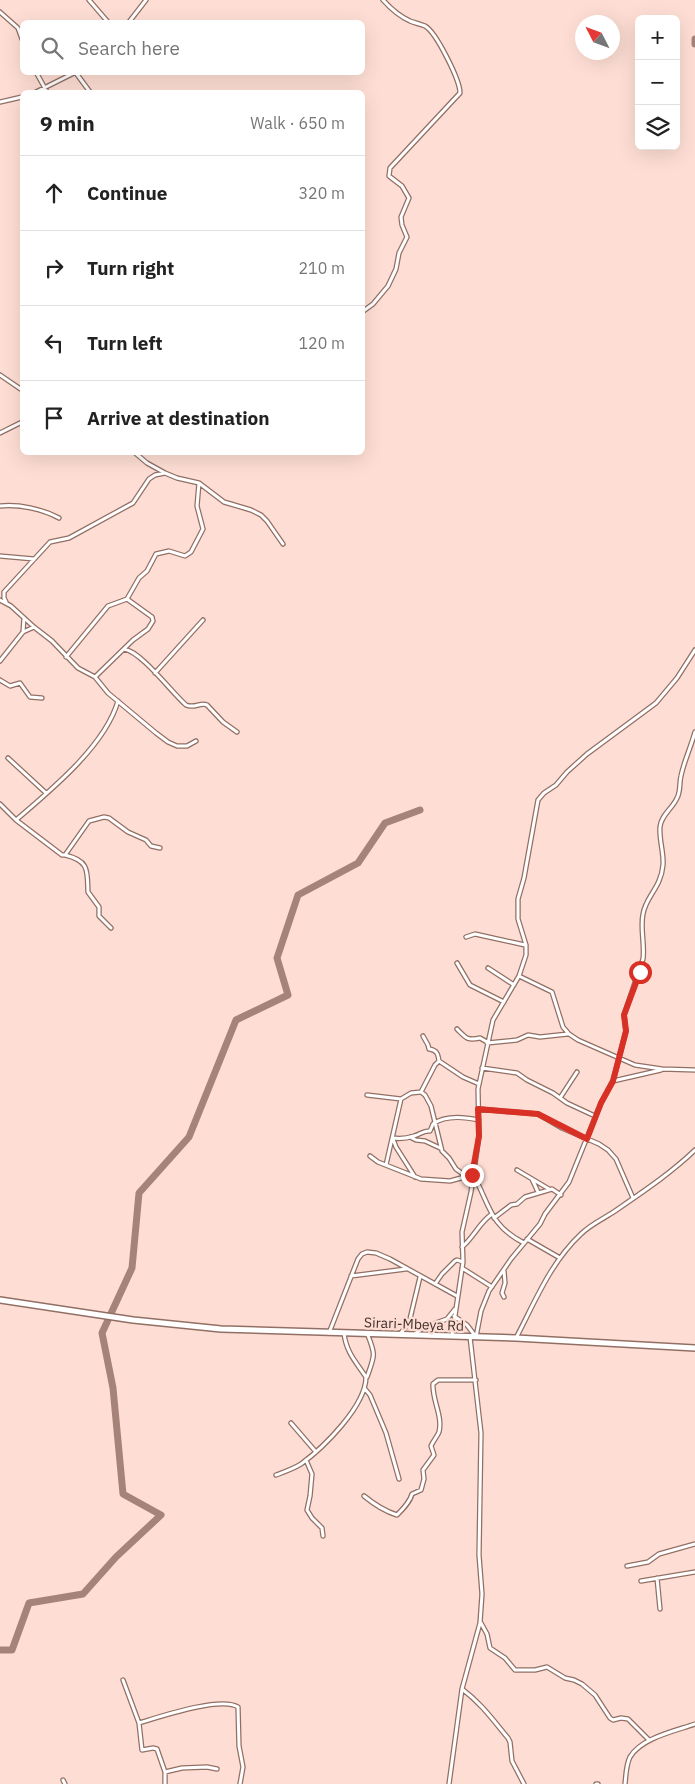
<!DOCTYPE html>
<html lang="en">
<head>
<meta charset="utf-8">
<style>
  :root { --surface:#fff; --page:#f6f6f6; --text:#222; --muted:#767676; --line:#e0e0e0 }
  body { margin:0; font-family:"IBM Plex Sans",sans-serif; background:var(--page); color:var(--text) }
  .controls { position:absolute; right:15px; top:15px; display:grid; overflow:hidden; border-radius:8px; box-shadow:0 5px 20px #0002 }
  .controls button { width:45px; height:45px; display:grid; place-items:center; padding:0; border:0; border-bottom:1px solid var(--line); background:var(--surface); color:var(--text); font:25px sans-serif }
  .compass { position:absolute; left:575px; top:15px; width:45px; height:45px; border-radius:50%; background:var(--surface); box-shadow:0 5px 20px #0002; rotate:312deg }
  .stop { position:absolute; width:15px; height:15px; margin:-11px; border:4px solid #d93025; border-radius:50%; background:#fff }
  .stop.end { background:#d93025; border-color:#fff; box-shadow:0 1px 5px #0008 }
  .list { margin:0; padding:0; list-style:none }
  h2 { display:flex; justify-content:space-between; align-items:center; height:65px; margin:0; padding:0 20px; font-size:21px }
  h2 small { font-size:16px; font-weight:400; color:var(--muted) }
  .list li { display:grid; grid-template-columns:32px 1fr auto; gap:15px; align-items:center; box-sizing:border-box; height:75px; padding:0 20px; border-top:1px solid var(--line) }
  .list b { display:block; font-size:19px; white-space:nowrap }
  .list em { font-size:16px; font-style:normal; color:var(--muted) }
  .icon { flex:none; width:28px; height:28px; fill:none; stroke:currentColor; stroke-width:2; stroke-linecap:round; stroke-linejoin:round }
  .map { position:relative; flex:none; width:695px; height:1784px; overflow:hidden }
  .search { position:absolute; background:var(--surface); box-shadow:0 5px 20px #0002; left:20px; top:20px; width:345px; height:55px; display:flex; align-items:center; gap:12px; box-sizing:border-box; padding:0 18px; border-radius:8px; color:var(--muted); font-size:19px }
  .panel { position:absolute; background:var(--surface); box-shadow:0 5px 20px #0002; left:20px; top:90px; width:345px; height:365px; border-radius:8px }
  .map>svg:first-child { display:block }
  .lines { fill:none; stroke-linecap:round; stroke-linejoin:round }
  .river { stroke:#a68379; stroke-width:7 }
  .minor-casing { stroke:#926f64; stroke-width:5.5 }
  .trunk-casing { stroke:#926f64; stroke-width:8 }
  .minor { stroke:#fff; stroke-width:3 }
  .trunk { stroke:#fff; stroke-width:5 }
  .route { stroke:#d93025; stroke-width:6 }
  .labels { text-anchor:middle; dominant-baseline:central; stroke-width:4.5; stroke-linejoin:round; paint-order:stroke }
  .street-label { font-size:14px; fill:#40302c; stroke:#feded4 }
</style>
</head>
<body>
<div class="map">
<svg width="695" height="1784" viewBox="0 0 695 1784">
  <rect width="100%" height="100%" fill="#feded4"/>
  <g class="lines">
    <path class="river" d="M695,39V44
      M0,1650H12L29,1603L83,1594L116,1557L161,1515L123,1494L113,1388L102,1333L132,1268L139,1193L189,1137L236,1020L288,995L277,958L298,895L358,863L385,823L420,810"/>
    <defs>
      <path id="minor" d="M89,0L108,22
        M0,12L18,28L22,39
        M129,22L146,0
        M36,72L47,92
        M76,73L90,92
        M36,92L76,72
        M0,102L22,97
        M362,312L373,304L388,286L396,269L399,253L407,237L402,225L401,217L409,198L402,186L389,176L390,168L460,93C460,80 436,32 425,26C420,24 415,23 410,21C399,16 391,9 383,0
        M0,375L22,390
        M0,433L22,422
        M134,452L147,463L165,473L177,478L199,483L224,502L251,510L261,515L267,521L283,544
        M0,506C19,504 42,509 59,518
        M0,556L34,559
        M0,600L11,606L34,627L52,641L78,668L95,677L108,693L156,733L168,742L177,746H187L196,741
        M6,602L4,598V592L50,542L69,538L133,503L149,479L155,475L165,473
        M23,632L24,618
        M124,649C142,652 171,692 186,705C194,709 200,702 207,705L223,722L237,732
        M66,657L108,606L127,599L139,578L147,571L156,554L169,551L185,556L191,552L203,529L197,506L199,483
        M0,661L23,632L34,627
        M155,673L203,620
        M95,677L133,640L148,629L153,621L152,617L127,599
        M0,680L10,686L20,683L30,697L42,698
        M8,758L46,793
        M0,804L16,820L62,855H65L89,821L104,817L109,818L128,832L146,840L151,846L160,848
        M16,820C51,790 105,746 118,701
        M65,855C90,861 87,871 88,892L99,907V916L111,928
        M466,937L475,934L525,945
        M457,963L470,985L504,1002
        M488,968L514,985
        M519,976L552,992L563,1027L569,1034L578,1040L635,1065L662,1069L695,1070
        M457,1029C466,1038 467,1041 480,1038L487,1042
        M423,1036L428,1045L429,1049C437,1050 438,1054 439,1061
        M487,1043L517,1040L528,1035L540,1037L568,1034
        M482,1068L517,1073L527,1080L553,1093L567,1103L595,1116
        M613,1081L661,1070
        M421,1092L425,1095L431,1106L442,1151L449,1158L456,1169L467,1177
        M367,1095L401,1099L411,1093L421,1092L435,1065L439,1061L463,1077L479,1084
        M560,1098L577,1072
        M478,1109L538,1114L562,1128L599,1144L608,1150L616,1159L633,1198
        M410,1137L416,1140L425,1141L440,1148
        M393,1138C400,1139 408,1138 414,1136C421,1134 424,1130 430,1131L433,1124C445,1115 465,1117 479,1120
        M393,1139L396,1147L415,1177
        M370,1156L378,1162L421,1179L450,1181L472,1175
        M386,1165L401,1099
        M517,1170L549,1189
        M473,1174C490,1205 489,1225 524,1243
        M532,1179L538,1192
        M494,1218L511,1205L517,1204L525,1197L552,1189L561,1195
        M527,1239L560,1258
        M462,1247C474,1237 479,1223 492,1214
        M462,1268L492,1287
        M351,1276L406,1269
        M435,1284L442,1274L455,1261L457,1260L463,1262
        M504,1297L502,1293L505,1283L504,1271
        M454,1316L467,1325L476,1337
        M329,1333L358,1259L362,1254L367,1252L376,1253L390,1259L457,1296
        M400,1334L409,1323L420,1277
        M415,1334L424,1327L447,1319L455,1309
        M452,1336L463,1262L462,1232L471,1192L479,1136L478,1089L493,1020L519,976L526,955V945L518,919V899L524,878L538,800L544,793L556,785L567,772L587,754L656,703L677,678L695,650
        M476,1337L481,1311L489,1291L511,1259L540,1224L545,1214L569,1182L601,1103L613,1081L626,1031L624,1015L643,959C645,944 640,929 643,914C646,896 661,888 663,865C664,853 659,840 660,827C661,815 673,808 677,798C681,791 679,783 681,776C684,761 691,747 695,732
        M516,1338C535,1302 550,1263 581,1234C590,1225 601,1220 612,1213C641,1193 670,1174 695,1150
        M367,1377C375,1355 376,1355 367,1333
        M365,1389L370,1395L386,1433L399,1479
        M291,1423L316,1452
        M306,1460L312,1474L310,1496L307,1510L312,1518L322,1528L323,1536
        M276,1475C284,1472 293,1469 301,1464C323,1448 366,1406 366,1377C356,1362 346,1352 344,1333
        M364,1496C375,1505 384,1511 397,1515C403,1509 410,1502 412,1494L421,1490L424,1479L423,1470L434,1455L431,1446C433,1441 437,1437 439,1432C443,1416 432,1400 433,1384L438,1380H476
        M627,1566L648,1562L659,1554L695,1544
        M657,1578L660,1609
        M641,1581L695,1572
        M481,1623L487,1634L490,1648L505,1658L515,1670H535L547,1667L565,1678L574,1680L582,1684L595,1695L610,1718L613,1720L621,1718L628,1719L649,1740
        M123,1680L139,1723L142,1750L153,1748L157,1749L165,1772V1784
        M462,1689C481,1703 493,1720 508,1738L510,1742L512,1761L524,1784
        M139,1723C159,1717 221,1696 238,1707L239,1746L243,1767L240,1784
        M165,1772L182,1768L207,1767L217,1769
        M63,1780L65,1784
        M449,1784L462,1689L480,1623L482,1594L479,1555L481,1433L470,1337
        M596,1784H598
        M625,1784C626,1775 626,1765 630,1757C641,1738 675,1731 695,1724"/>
      <path id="trunk" d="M0,1300L133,1320L221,1329L516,1338L695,1348"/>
    </defs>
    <use href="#minor" class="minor-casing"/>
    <use href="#trunk" class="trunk-casing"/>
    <use href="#minor" class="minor"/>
    <use href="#trunk" class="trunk"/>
  </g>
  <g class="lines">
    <path class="route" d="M472,1175L479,1136L478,1109L538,1114L587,1139L601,1103L613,1081L626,1031L624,1015L640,972"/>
  </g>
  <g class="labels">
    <g class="street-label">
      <text transform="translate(414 1324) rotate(2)">Sirari-Mbeya Rd</text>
    </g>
  </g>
</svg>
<div class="controls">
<button>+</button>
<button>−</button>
<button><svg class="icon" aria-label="layers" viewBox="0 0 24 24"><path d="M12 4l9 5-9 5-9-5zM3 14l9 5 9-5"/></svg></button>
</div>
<svg class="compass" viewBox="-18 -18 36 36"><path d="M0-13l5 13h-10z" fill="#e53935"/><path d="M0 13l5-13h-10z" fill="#767676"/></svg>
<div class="stop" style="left:640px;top:972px"></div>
<div class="stop end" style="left:472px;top:1175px"></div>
<div class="search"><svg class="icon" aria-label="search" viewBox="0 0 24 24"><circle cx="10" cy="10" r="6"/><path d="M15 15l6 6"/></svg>Search here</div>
<section class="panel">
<h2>9 min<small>Walk · 650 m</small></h2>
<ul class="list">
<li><svg class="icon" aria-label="ahead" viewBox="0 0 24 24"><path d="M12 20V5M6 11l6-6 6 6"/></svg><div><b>Continue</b></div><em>320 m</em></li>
<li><svg class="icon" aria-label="right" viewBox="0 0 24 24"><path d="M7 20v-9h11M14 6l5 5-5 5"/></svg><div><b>Turn right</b></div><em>210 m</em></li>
<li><svg class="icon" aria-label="left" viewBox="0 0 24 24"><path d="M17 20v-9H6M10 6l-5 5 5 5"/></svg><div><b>Turn left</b></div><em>120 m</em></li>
<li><svg class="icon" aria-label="arrive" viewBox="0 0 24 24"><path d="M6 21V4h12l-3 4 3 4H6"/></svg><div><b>Arrive at destination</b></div></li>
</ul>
</section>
</div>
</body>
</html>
